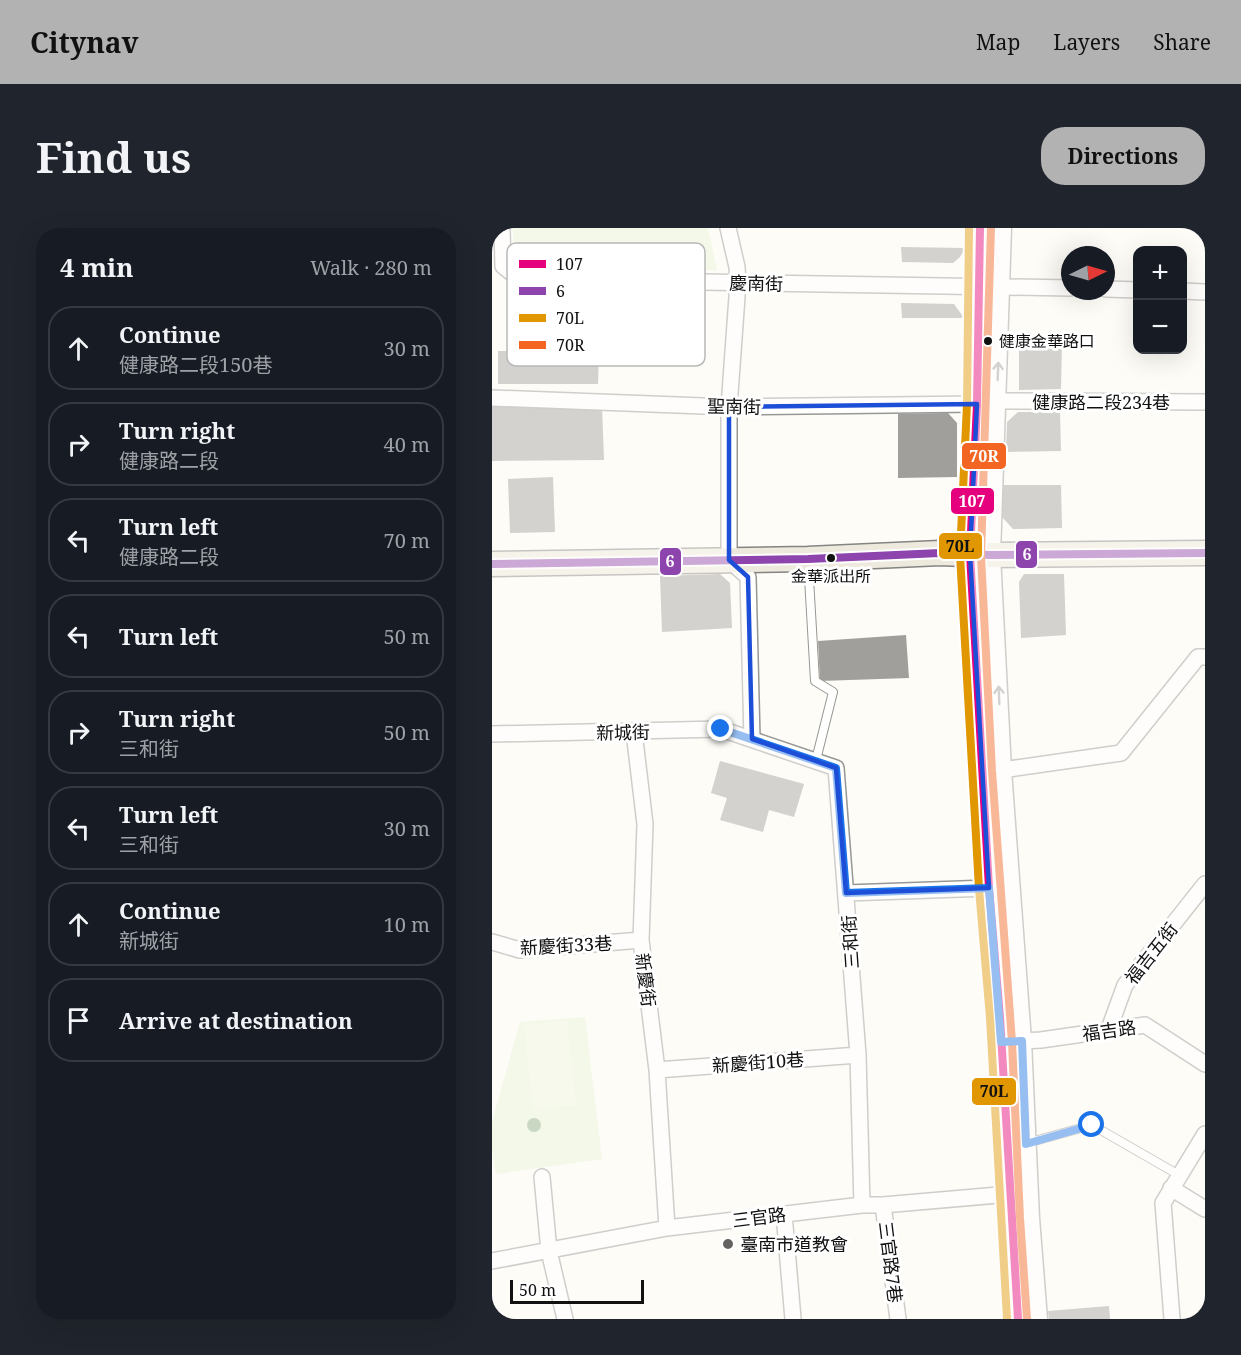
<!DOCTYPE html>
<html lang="en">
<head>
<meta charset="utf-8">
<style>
  :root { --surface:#171b24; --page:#20242c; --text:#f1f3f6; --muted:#9ea1a6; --line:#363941; --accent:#b2b2b3 }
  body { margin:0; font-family:"Noto Serif","Noto Sans TC",serif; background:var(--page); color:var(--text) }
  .controls { position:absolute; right:18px; top:18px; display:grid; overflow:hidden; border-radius:12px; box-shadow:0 6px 24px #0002 }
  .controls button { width:54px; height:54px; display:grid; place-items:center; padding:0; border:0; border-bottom:2px solid var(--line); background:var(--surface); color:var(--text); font:30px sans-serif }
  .compass { position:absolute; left:569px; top:18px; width:54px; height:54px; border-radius:50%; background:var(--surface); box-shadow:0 6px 24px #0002; rotate:85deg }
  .scale { position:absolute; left:18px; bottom:15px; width:134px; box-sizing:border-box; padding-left:6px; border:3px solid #111; border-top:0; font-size:16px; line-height:21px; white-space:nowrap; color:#111; -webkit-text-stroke:4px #fff; paint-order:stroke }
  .stop { position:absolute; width:18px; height:18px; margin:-14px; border:4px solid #1a73e8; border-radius:50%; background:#fff }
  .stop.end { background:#1a73e8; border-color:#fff; box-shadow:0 2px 6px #0008 }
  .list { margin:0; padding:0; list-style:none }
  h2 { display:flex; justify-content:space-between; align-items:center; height:78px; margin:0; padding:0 24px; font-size:26px }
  h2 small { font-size:20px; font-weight:400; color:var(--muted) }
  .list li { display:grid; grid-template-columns:39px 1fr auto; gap:18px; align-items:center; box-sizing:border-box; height:84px; margin:0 12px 12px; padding:0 12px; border:2px solid var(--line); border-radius:24px }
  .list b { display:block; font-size:22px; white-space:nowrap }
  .list p { margin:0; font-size:20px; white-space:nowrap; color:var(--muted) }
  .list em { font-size:20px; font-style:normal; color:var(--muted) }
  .icon { flex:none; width:33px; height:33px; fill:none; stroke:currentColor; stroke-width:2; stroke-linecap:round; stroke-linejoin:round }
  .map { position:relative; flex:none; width:713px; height:1091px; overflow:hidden; border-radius:24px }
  header { display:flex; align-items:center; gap:36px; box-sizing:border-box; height:84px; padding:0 30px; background:var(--accent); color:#111 }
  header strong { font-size:28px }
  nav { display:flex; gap:33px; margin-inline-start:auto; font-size:21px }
  .intro { display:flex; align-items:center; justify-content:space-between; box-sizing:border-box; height:144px; padding:0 36px }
  h1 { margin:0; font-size:42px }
  .button { padding:15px 27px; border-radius:24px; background:var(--accent); color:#111; font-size:21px; font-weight:700 }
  main { display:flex; gap:36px; padding:0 36px }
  aside { flex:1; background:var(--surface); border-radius:24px; box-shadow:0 6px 24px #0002 }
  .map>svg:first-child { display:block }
  .green { fill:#e7f3d7 }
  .pitch { fill:#f0f6e1 }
  .building { fill:#a19f9c }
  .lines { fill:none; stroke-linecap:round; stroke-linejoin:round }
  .service-casing { stroke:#979795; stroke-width:10 }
  .minor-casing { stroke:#979795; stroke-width:18 }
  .tertiary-casing { stroke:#979795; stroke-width:21 }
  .primary-casing { stroke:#858482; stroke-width:27 }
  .service { stroke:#fffffe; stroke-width:8 }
  .minor { stroke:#fffffe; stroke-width:15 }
  .tertiary { stroke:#fffffe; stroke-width:18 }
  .primary { stroke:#ede9dc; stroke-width:24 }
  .bus-1-casing { stroke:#fff; stroke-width:12 }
  .bus-2-casing { stroke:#fff; stroke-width:12 }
  .bus-3-casing { stroke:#fff; stroke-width:12 }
  .bus-4-casing { stroke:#fff; stroke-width:12 }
  .bus-1 { stroke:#e5007d; stroke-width:8 }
  .bus-2 { stroke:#8e44ad; stroke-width:8 }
  .bus-3 { stroke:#e09702; stroke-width:8 }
  .bus-4 { stroke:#f26522; stroke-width:8 }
  .tree { fill:#8cac80 }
  .oneway { stroke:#a0a09f }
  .route { stroke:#1a73e8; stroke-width:8 }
  .marked { fill:none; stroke:#1d4ed8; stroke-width:4.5; stroke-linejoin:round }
  .bus-dot { fill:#111; stroke:#fff; stroke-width:2 }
  .poi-dot { fill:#646362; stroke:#fff; stroke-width:2 }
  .labels { text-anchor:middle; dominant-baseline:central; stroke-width:6; stroke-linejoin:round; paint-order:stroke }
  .bus-label { font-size:16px; fill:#111; stroke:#fff; text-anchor:start }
  .street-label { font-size:18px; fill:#111; stroke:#fff }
  .poi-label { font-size:18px; fill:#111; stroke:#fff; text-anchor:start }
  .key { fill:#fff; stroke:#b8b8b8; stroke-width:1.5 }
  .key-label { font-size:16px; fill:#111 }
  .line-badge { stroke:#fff; stroke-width:2 }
  .badge-label { font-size:16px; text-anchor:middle; font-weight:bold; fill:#fff }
  .pale-badge-label { font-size:16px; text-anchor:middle; font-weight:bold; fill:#111 }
</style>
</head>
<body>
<header>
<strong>Citynav</strong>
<nav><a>Map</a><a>Layers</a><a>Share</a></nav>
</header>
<div class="intro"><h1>Find us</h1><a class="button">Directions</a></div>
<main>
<aside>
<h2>4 min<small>Walk · 280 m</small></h2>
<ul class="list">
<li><svg class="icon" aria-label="ahead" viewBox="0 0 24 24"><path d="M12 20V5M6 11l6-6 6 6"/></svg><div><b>Continue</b><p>健康路二段150巷</p></div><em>30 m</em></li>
<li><svg class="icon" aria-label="right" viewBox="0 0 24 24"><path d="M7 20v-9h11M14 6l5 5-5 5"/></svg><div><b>Turn right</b><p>健康路二段</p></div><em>40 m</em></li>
<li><svg class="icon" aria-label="left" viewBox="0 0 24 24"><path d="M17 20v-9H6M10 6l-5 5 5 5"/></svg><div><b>Turn left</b><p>健康路二段</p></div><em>70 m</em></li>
<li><svg class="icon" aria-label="left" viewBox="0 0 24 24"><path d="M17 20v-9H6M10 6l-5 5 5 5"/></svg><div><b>Turn left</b></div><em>50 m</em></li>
<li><svg class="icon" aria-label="right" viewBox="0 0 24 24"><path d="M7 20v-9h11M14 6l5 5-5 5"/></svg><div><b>Turn right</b><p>三和街</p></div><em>50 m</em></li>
<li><svg class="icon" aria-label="left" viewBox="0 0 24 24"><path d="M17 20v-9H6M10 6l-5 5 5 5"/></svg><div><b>Turn left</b><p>三和街</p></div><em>30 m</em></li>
<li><svg class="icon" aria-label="ahead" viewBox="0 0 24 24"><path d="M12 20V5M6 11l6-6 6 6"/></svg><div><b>Continue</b><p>新城街</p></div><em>10 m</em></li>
<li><svg class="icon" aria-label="arrive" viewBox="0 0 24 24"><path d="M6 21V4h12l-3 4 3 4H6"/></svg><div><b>Arrive at destination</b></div></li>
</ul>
</aside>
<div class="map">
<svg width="713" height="1091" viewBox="0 0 713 1091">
  <rect width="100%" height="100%" fill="#fdfcf7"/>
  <path class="green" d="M21,0H216L225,42L22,44Z
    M93,789L110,931L4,946L0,922V894L28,794Z"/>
  <path class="pitch" d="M75,792L84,877L41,881L32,797Z"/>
  <path class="building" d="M409,19L473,20L468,29L461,35L410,34Z
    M409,75L462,76L472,90H410Z
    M527,114H570L569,161L527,162Z
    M6,123H107L106,156H6Z
    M0,176L110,178L112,232L0,233Z
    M526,184H568L569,223L514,224L515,194Z
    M456,185L465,195V249L406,250V186Z
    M61,249L63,304L18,305L16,251Z
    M510,257H569L570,300L521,301L510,289Z
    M228,346L238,355L240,400L170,404L168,348Z
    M532,346H572L574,407L529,410L527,354Z
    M414,407L417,450L328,453L326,413Z
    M228,533L312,556L302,589L277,582L271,604L228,592L235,570L219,565Z
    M617,1078L618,1091H557L556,1083Z"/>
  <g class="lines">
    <defs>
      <path id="service" d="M316,333L323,453L341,464L324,532
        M535,915L600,897L687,947"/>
      <path id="minor" d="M10,0L11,38L27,51L578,60
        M236,0L245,39L246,55L237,179V332L256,349L260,511
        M614,61L646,62
        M690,63L713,64
        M0,170L237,179L485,176
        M505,173L713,174
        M142,504L153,596L149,712L165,842L175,1000
        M0,506L229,501L344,540L366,827L370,977
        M510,542L629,525L706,429H713
        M354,665L497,660
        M0,714L28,722L149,712
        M617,801L633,757L713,656
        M509,814L549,812L653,797L713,836
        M165,842L366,827
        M50,949L57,1023L73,1091
        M679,960L713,981
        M391,977L406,1091
        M292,986L301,1091
        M0,1033L175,1000L370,977H391L530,965
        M680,1091L671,975L713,906"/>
      <path id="tertiary" d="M488,0L485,176L478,326L497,660L508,789L526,1091
        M510,0L499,327L510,542L530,813L538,990L546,1091"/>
      <path id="primary" d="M0,336L316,331L448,325L499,327L713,325"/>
    </defs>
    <use href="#service" class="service-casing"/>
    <use href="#minor" class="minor-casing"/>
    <use href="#tertiary" class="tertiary-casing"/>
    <use href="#primary" class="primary-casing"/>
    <use href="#service" class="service"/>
    <use href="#minor" class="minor"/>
    <use href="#tertiary" class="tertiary"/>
    <use href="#primary" class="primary"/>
    <defs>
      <path id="bus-1" d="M488,0L485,176L478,326L497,660L508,789L526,1091"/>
      <path id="bus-2" d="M0,336L316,331L448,325L499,327L713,325"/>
      <path id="bus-3" d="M477,0L475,176L468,327L487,661L498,790L515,1091"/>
      <path id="bus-4" d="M499,0L489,328L500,543L520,814L528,990L535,1091"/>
    </defs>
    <use href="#bus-1" class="bus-1-casing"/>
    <use href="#bus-2" class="bus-2-casing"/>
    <use href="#bus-3" class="bus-3-casing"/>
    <use href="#bus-4" class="bus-4-casing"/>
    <use href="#bus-1" class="bus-1"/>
    <use href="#bus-2" class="bus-2"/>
    <use href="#bus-3" class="bus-3"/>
    <use href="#bus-4" class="bus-4"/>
  </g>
  <circle class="tree" cx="42" cy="897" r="7"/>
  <defs><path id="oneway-shaft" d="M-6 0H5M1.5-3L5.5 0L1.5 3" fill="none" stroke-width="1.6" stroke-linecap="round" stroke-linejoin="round" transform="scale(1.5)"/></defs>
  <g class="oneway">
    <use href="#oneway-shaft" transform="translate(506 143) rotate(-88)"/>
    <use href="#oneway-shaft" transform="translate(507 467) rotate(-92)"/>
  </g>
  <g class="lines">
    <path class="route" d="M229,501L344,540L354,665L497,660L509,814L530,813L534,916L600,897"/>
  </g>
  <path d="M0 0H713V1091H0ZM485,176L478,326L497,660L354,665L344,540L260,511L256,349L237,332V179Z" fill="#fdfcf7" fill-opacity=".55" fill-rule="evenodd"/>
  <path class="marked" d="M485,176L478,326L497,660L354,665L344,540L260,511L256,349L237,332V179Z"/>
  <g class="bus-dot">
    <circle cx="496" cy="113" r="5"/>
    <circle cx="339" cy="330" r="5"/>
  </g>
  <circle class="poi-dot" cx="236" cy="1016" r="6"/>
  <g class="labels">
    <g class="bus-label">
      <text x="507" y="113">健康金華路口</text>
      <text x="339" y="348" text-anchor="middle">金華派出所</text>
    </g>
    <g class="street-label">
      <text transform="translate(264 55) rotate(1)">慶南街</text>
      <text x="609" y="174">健康路二段234巷</text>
      <text transform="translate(242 178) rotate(1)">聖南街</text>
      <text transform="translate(131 504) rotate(-1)">新城街</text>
      <text transform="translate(358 714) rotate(-94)">三和街</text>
      <text transform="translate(74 717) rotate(-3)">新慶街33巷</text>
      <text transform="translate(659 725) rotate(-52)">福吉五街</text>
      <text transform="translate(154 752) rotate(83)">新慶街</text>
      <text transform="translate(617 802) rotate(-8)">福吉路</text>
      <text transform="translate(266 834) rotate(-4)">新慶街10巷</text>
      <text transform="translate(267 989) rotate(-7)">三官路</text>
      <text transform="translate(399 1034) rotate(83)">三官路7巷</text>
    </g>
    <g class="poi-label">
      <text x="248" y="1016">臺南市道教會</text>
    </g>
  </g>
  <rect x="15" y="15" width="198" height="123" rx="9" class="key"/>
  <rect x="27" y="32" width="27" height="8" fill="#e5007d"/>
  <rect x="27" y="59" width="27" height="8" fill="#8e44ad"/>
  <rect x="27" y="86" width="27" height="8" fill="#e09702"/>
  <rect x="27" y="113" width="27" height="8" fill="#f26522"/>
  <g class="key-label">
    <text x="64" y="42">107</text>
    <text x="64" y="69">6</text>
    <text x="64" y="96">70L</text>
    <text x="64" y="123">70R</text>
  </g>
  <g class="line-badge">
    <rect x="469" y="214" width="46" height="28" rx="6" fill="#f26522"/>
    <rect x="458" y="259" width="45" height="28" rx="6" fill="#e5007d"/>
    <rect x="446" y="304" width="45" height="28" rx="6" fill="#e09702"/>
    <rect x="523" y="312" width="23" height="29" rx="6" fill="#8e44ad"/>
    <rect x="167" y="319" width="23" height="29" rx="6" fill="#8e44ad"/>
    <rect x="479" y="849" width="46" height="29" rx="6" fill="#e09702"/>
  </g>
  <g class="badge-label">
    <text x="492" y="234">70R</text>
    <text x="480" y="279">107</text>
    <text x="535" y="332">6</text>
    <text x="178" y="339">6</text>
  </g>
  <g class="pale-badge-label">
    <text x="468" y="324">70L</text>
    <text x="502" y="869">70L</text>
  </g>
</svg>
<div class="controls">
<button>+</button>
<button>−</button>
</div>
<svg class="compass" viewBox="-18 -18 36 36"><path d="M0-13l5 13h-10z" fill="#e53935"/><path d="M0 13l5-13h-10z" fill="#9ea1a6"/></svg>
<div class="scale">50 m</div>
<div class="stop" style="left:600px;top:897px"></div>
<div class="stop end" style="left:229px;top:501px"></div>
</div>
</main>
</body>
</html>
